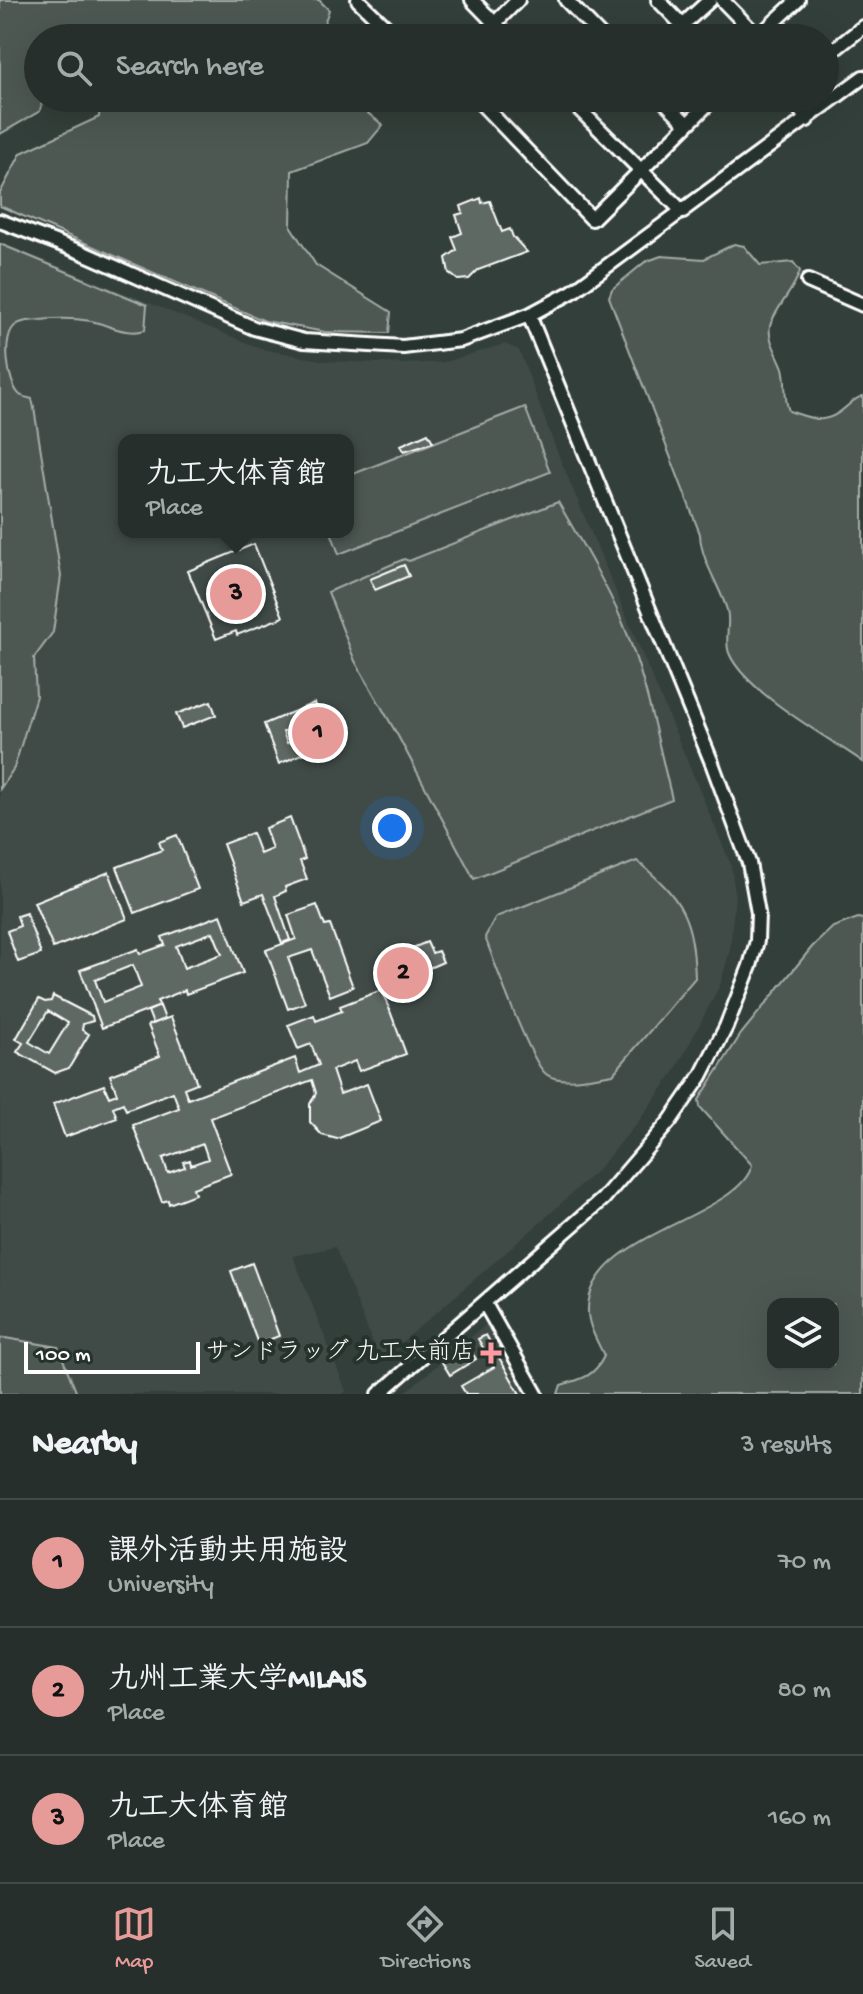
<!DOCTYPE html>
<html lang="en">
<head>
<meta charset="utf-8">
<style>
  :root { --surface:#262f2c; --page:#2e3734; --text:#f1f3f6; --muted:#a4a9a9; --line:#424a48; --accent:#e69b98 }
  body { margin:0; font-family:"Gochi Hand","Klee One",sans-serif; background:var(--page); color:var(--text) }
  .controls { position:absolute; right:24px; bottom:24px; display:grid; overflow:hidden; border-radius:16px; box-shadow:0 8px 32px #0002 }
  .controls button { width:72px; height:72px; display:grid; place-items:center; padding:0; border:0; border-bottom:2px solid var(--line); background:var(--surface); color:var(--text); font:40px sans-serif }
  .scale { position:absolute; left:24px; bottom:20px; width:176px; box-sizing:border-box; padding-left:8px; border:4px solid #fff; border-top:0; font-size:22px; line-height:28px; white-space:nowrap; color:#fff; -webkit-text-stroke:6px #26332d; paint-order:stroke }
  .you { position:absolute; left:392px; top:828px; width:28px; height:28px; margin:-20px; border:6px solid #fff; border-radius:50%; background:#1a73e8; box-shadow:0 0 0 12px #1a73e833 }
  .badge { display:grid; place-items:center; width:52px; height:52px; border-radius:50%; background:var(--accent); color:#111; font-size:26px; font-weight:700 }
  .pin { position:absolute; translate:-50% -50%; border:4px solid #fff; box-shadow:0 2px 8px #0006 }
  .popup { position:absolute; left:118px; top:434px; width:236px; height:104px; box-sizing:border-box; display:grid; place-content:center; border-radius:16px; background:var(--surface); filter:drop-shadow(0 2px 6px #0005); font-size:26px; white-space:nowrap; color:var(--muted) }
  .popup b { font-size:30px; color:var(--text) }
  .popup::after { content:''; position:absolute; left:50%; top:100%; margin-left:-16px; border:16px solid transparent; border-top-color:var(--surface) }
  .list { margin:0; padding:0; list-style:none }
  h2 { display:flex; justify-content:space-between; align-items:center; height:104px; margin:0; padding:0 32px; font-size:34px }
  h2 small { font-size:26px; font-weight:400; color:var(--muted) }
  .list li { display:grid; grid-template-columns:52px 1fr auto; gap:24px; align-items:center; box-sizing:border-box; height:128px; padding:0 32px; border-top:2px solid var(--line) }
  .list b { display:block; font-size:30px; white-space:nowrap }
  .list p { margin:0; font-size:26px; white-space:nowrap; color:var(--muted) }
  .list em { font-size:26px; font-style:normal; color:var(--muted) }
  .icon { flex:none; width:44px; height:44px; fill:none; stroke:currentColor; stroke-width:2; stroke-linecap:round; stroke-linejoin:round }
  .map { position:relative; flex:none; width:863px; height:1394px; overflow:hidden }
  .search { position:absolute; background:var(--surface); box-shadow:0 8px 32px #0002; left:24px; right:24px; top:24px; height:88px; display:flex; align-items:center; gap:20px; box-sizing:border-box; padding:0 28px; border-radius:44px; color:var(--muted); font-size:30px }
  .sheet { height:488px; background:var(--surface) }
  nav { display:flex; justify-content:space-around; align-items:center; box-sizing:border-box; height:112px; border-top:2px solid var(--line); background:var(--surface); font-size:22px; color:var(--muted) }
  nav a { display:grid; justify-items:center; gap:4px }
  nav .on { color:var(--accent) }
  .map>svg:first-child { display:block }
  .built { fill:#404c47; fill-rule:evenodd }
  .green { fill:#4d5853; stroke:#a6aca9; stroke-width:2; fill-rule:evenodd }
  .building { fill:#5f6964; stroke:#fff; stroke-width:2; fill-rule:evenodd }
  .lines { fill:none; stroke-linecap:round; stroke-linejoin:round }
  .minor-casing { stroke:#fff; stroke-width:18 }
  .minor { stroke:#26332d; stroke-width:12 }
  .poi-dot { fill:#ff9aa2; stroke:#26332d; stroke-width:3 }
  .labels { text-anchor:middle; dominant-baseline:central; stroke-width:8; stroke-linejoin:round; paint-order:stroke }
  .poi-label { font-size:24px; fill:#fff; stroke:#26332d; text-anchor:end }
</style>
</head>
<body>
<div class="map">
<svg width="863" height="1394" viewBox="0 0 863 1394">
  <rect width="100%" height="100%" fill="#333f3a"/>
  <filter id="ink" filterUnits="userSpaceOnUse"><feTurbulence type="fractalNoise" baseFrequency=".0125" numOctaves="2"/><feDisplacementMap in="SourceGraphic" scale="16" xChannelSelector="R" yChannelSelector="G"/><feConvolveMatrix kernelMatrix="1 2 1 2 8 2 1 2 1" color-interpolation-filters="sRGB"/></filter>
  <g filter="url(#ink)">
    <path class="built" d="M0,242L262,349L325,361L405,364L445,362L505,344L519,350L556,449L731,865L735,894L730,950L720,985L702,1020L675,1071L638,1122L599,1168L542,1221L380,1361L335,1247L293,1256L346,1391L343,1394H0ZM124,440H348V532H124Z
      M489,1322L526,1394H403Z"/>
    <path class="green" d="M0,0H319L329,10L319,38H38V98H43L40,111L0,134Z
      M100,98H348L383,125L368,143L292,171L291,227L316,265L391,312L389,333L325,332L265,321L0,206V193L21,153L99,117Z
      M0,244L147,305L145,330C127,336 109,325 91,321C73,318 58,318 40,320C33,321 22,320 16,325C1,334 7,384 20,395C23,397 28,398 32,399L34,408L61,576L53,632L34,658L36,696L14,768L0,789Z
      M734,244L744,246L760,265L793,262L800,271C794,291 775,308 770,326C767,339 779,356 783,368C787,382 783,396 789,411C813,419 825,426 846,407C852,402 855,398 863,396V762C828,737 745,692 729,653C724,640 731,623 727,610C719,584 701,561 700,534L609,297L612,289L645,262L661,256L704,259Z
      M525,407L550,472L339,554L331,532H348V476Z
      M558,502C580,540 604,580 622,621C646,677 657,740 672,799L474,879L398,736L355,661L328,592L404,559L409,561Z
      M637,861C683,899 693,919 695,978L613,1074C597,1077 559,1085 546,1074C530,1062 494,961 485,937L496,917Z
      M858,918L863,919V1394H558L561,1385C582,1379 595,1376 604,1356C598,1342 587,1325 588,1309C589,1233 739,1218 752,1165L700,1107L699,1100L741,1034L812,947L833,927ZM773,1304H833V1364H773Z
      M5,1338L58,1347L77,1394H0V1339Z"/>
    <path class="building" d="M481,198L482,203L490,201L502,232L510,229L513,237L527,252L478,270L469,279L458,280L449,273L446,258L457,250L452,237L462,233L456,215L463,213L461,206Z
      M428,433L433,442L404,451L401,445Z
      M254,544L283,617L237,635L236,631L216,639L188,571Z
      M254,544L283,617L237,635L236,631L216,639L188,571Z
      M404,565L409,576L375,590L370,579Z
      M211,701L216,715L182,728L176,714Z
      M314,703L330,742L279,764L264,724ZM305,723L310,734L287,743L283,732Z
      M290,818L305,859L300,861L307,879L285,887L286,891L275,896L290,940L282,943L263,894L244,901L223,844L252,833L260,854L272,849L265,828Z
      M177,835L198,889L135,913L117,867L162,850L159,842Z
      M109,872L127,919L53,948L34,902Z
      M317,905L325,926L330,925L353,987L330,996L312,950L288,958L305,1003L288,1009L266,950L296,939L288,915Z
      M26,913L41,954L18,962L7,931L20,926L17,916Z
      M221,915L243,973L186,994L185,990L157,1001L160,1006L102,1028L80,970L138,949L140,954L165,945L162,937ZM213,932L222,954L184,968L176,946ZM133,965L141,987L103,1002L95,980Z
      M427,942L432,953L438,951L443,962L393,984L383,960Z
      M379,991L383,992L406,1054L359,1071L355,1061L332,1070L340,1094L367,1084L381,1121L337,1139L322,1135L310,1122V1104L316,1093L312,1080L210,1118L231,1174L193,1188L195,1194L169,1204L168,1200L162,1202L133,1125L179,1108L173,1092L126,1110L123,1103L113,1107L117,1118L65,1137L53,1104L104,1085L109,1097L117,1094L110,1075L160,1056L148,1025L171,1017L197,1083L184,1088L188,1099L295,1058L300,1073L319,1065L311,1044L298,1049L288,1025L314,1015L316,1021L342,1011L340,1006ZM203,1144L208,1159L191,1165L190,1160L183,1162L185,1167L168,1173L163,1158Z
      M53,996L92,1016L93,1021L83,1024L82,1030L89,1034L69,1068L55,1073L17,1052L23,1043L16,1039L39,999L45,1002L51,1001ZM48,1011L68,1023L49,1054L29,1042Z
      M160,1006L165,1019L153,1024L148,1011Z
      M252,1263L279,1336L258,1344L231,1271Z
      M486,1335L520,1394H466L461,1386L494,1367L478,1339Z
      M465,1342L476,1359L450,1375L442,1362Z"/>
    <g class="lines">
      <defs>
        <path id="minor" d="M358,0L397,38
          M472,0L509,38
          M566,0L603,38
          M658,0L695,38
          M722,0L758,37L798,0
          M689,19L710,0
          M480,38L518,0
          M825,57L863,27
          M476,98L592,219L714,98
          M568,98L683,212
          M661,98L686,123
          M792,98L807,120
          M0,221L81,252L254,328L304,341L403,347L461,340L529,315L572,292L863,77
          M808,281L863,305
          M485,1304L536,1394
          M379,1394L603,1199L670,1121L701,1076L726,1027L750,966L757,941L758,913L749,863L712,763L529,315"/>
      </defs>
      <use href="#minor" class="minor-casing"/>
      <use href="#minor" class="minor"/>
    </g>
  </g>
  <path class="poi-dot" d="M487 1341h8v8h8v8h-8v8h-8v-8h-8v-8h8z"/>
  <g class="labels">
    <g class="poi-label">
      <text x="475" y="1353">サンドラッグ 九工大前店</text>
    </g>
  </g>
</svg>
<div class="controls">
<button><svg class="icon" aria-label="layers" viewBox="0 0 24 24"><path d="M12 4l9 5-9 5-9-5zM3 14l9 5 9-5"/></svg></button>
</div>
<div class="scale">100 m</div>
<div class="you"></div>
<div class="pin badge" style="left:318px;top:733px">1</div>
<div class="pin badge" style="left:403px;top:973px">2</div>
<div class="pin badge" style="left:236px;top:594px">3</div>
<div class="popup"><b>九工大体育館</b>Place</div>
<div class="search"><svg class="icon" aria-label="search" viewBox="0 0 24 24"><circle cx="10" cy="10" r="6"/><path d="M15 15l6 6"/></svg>Search here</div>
</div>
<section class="sheet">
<h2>Nearby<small>3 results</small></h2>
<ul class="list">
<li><span class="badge">1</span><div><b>課外活動共用施設</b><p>University</p></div><em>70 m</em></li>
<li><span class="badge">2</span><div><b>九州工業大学MILAIS</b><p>Place</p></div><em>80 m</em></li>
<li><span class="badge">3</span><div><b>九工大体育館</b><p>Place</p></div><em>160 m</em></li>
</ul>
</section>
<nav>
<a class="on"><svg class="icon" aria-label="map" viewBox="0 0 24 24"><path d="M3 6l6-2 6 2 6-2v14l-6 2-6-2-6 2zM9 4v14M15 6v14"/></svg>Map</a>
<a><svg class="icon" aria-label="directions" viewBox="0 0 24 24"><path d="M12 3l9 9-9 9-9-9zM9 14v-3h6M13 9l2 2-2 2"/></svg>Directions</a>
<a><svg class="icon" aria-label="saved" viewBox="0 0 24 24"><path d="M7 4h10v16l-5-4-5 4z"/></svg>Saved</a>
</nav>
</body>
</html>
